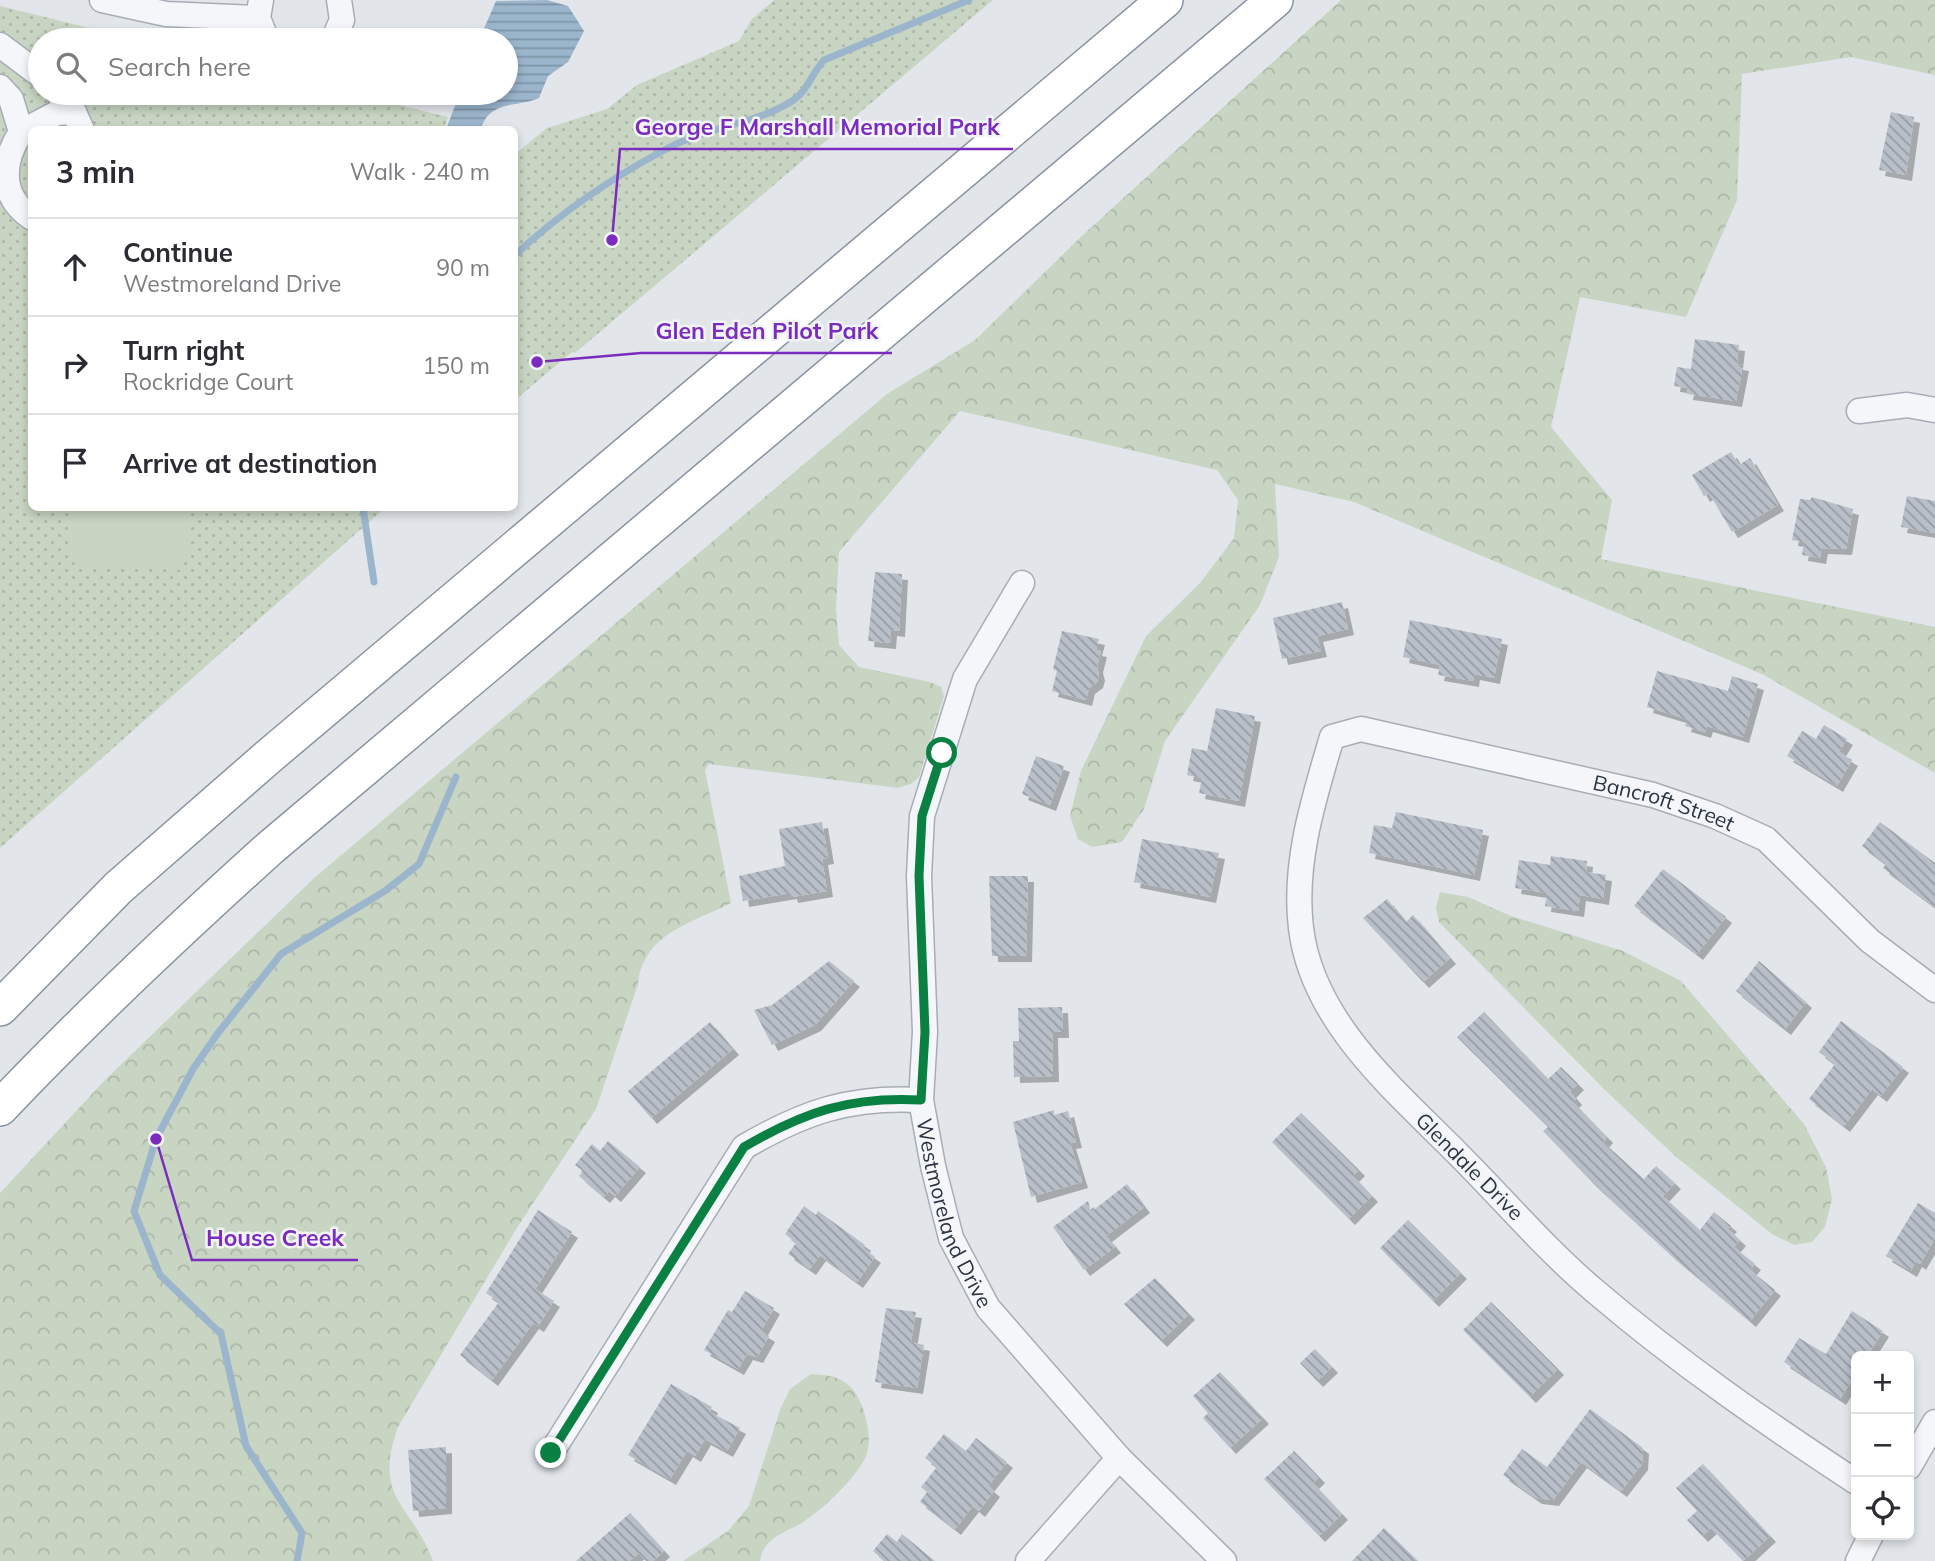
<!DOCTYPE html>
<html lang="en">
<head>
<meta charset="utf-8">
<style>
  :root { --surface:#fff; --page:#f2f2f3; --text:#2b2b33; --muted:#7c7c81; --line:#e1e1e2 }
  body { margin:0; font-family:Mulish,sans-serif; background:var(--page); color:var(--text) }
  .controls { position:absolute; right:21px; bottom:21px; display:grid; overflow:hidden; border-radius:10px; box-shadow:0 4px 10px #0003 }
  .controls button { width:63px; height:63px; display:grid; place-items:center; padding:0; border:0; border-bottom:2px solid var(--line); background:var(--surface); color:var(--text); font:35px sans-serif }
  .stop { position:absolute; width:21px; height:21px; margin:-16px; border:5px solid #0b8043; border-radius:50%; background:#fff }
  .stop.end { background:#0b8043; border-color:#fff; box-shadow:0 2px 7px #0008 }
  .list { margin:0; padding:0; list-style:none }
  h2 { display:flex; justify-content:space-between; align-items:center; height:91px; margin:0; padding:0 28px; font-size:30px }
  h2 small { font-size:23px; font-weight:400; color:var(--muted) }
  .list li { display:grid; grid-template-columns:46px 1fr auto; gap:21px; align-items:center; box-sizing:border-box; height:98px; padding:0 28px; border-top:2px solid var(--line) }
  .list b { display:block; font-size:26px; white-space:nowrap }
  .list p { margin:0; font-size:23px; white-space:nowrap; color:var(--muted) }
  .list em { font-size:23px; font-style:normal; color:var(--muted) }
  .icon { flex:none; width:38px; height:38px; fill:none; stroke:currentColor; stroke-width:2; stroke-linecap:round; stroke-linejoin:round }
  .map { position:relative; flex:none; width:1935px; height:1561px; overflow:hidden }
  .search { position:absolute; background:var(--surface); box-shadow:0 4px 10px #0003; left:28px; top:28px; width:490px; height:77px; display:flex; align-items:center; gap:18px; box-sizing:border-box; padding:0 24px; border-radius:38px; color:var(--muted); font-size:26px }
  .panel { position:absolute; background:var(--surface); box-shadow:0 4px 10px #0003; left:28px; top:126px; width:490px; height:385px; border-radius:10px }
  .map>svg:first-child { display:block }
  .forest { fill:url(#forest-crowns) }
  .park { fill:url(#park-dots) }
  .pitch { fill:#c8d5c2 }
  .water { fill:url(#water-rules) }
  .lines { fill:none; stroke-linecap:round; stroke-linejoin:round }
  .stream { stroke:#9bb5cc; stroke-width:7 }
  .building { fill:url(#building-back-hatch); filter:url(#shadow) }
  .minor-casing { stroke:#a7adb6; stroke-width:27 }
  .highway-casing { stroke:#8893a2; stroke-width:38 }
  .minor { stroke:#f5f6f9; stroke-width:24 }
  .highway { stroke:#fff; stroke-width:35 }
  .route { stroke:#0b8043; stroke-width:9 }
  .labels { text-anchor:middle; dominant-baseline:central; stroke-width:5; stroke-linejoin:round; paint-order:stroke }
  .street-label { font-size:21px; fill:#293444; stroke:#f2f5f8 }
  .leader { fill:none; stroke:#7b2cbf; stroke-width:2.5 }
  .callout-dot { fill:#7b2cbf; stroke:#f2f5f8; stroke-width:2.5 }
  .callout-label { font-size:23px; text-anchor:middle; font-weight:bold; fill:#7b2cbf; stroke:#f2f5f8; stroke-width:5; stroke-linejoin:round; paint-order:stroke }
</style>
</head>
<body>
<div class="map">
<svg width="1935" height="1561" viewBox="0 0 1935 1561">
  <defs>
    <pattern id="forest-crowns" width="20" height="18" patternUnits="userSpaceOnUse" patternTransform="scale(1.75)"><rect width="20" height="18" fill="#c8d5c2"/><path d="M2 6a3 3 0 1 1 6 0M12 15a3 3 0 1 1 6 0" fill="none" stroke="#acb7a8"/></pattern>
    <pattern id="park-dots" width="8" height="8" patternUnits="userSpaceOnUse" patternTransform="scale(1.75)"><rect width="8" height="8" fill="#c8d5c2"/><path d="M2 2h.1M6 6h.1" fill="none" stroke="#acb7a8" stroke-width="1.8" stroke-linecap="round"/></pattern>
    <pattern id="water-rules" width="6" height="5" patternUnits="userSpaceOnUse" patternTransform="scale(1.75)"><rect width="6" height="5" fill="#9bb5cc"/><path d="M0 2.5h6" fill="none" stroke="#7e94a7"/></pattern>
    <pattern id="building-back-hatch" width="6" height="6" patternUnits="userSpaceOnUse" patternTransform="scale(1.75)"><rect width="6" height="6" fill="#b9bfc9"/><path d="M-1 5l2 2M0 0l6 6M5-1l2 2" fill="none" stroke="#969ca5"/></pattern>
    <filter id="shadow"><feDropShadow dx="6" dy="6" stdDeviation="0" flood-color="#0004"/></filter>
  </defs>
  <rect width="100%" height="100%" fill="#e2e6eb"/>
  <path class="forest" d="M1341,0H1935V75L1851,57L1742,74L1737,200L1686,317L1580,297L1551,427L1612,500L1601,559L1935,627V773L1762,674L1354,502L1275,484L1279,557L1260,605L1165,741L1144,809L1122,842L1092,847L1078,839L1070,816L1081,771L1146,636L1201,582L1234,538L1238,500L1217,470L960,411L839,552L836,608L839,645L859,667L930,682L941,687L944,696L919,777L911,784L898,788L709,764L705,770L731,903C690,924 644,933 638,984L596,1109L518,1226L398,1427C372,1499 412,1504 433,1561H0V1193L105,1080L313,879L887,394L975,340L1084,234Z
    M1440,892L1468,897L1511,916L1623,951L1681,981L1804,1124L1826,1167L1832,1199L1825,1227L1812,1242L1794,1245L1772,1234L1675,1156L1605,1090L1439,922L1436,907Z
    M811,1374C827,1375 843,1376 854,1391C866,1407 875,1444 863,1462C850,1483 826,1506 806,1520C788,1533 764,1535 760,1561H683L728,1531L749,1506L780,1410L790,1389Z"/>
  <path class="park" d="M774,0H993L575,353L572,352L515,400V154L547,128L607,109L637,85L739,41L751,20Z
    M0,6L138,40H40V93H349L448,117L444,130H32V508H385L0,848Z"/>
  <path class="pitch" d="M72,508H190L186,559L180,570L76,565L67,554Z"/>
  <path class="water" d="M547,0L568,6L584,31L568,62L548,76L539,98C517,108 490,99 481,129H446L460,93H506V40H479L496,1Z"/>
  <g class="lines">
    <path class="stream" d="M514,256C560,213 616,175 672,146C709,127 758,123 792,101C807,92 812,73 824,60L969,0
      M363,508L374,582
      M297,1561L302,1533L246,1446L221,1334L160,1275L134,1211L156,1139L193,1069L218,1033L281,954L385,891L419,864L456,777"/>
  </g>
  <path class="building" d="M1891,112L1914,117L1906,175L1879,170Z
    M1695,339L1739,345L1737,364L1743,365L1736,401L1687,394L1688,388L1674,386L1677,367L1691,369Z
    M1731,452L1739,465L1750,458L1778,505L1732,532L1709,493L1704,496L1692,475Z
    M1907,496L1935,501V533L1901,527Z
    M1812,497L1853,509L1846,549L1822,548L1820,558L1802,555L1804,542L1792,540L1800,499L1810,500Z
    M875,572L902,574L899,631L891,630L890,643L868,641Z
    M1342,602L1348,629L1317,636L1321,651L1282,659L1273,618Z
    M1410,620L1502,639L1494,678L1474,674L1473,681L1438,675L1440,665L1403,657Z
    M1062,631L1099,639L1096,650L1101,651L1097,667L1099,675L1097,682L1089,688L1086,700L1052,691L1057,671L1053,669Z
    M1657,671L1728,691L1732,676L1758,684L1743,737L1707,726L1705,732L1685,726L1687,719L1647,707Z
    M1216,708L1255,716L1239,801L1199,793L1202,778L1187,775L1192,748L1207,751Z
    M1824,725L1847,739L1839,752L1852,760L1837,786L1787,756L1802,731L1816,739Z
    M1036,756L1064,766L1050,805L1022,794Z
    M1396,812L1483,830L1474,875L1369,853L1374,825L1392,828Z
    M822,822L828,858L822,859L827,891L792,897L791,893L743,901L739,876L785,866L779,829Z
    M1880,822L1935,863V907L1883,868L1886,864L1862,846Z
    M1142,839L1219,853L1210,897L1134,882Z
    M1551,856L1587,861L1586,872L1606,875L1603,899L1580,895L1578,911L1545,906L1547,893L1515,888L1519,860L1550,865Z
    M1663,869L1726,917L1697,954L1634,906Z
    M989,876H1028L1026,956H992Z
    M1387,899L1406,922L1413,915L1450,958L1423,982L1363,918Z
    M829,961L854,981L815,1025L772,1045L754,1010L772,1005Z
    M1759,961L1806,1002L1785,1029L1736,991Z
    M1062,1007L1063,1032H1052L1053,1076L1014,1077L1013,1041H1019L1018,1008Z
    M1484,1012L1548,1079L1561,1067L1578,1084L1570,1092L1576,1099L1573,1102L1607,1137L1603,1142L1644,1179L1656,1166L1675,1183L1663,1196L1700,1230L1714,1212L1731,1226L1728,1229L1740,1240L1734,1247L1755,1264L1750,1270L1775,1290L1750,1321L1671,1255L1596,1186L1543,1131L1548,1127L1457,1037Z
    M1841,1021L1903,1067L1881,1096L1872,1089L1844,1126L1809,1099L1835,1064L1819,1052Z
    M710,1022L733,1049L651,1118L628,1091Z
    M1054,1110V1115L1068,1111L1076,1142L1070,1143L1082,1182L1031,1197L1013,1122Z
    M1301,1113L1359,1170L1353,1176L1372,1196L1349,1219L1272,1142Z
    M608,1141L640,1167L615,1196L609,1191L604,1197L579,1176L583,1171L575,1165L592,1144L600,1151Z
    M1127,1184L1144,1207L1106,1236L1115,1247L1084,1270L1053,1227L1088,1201L1091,1212Z
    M1918,1203L1935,1213V1238L1920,1264L1916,1261L1911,1271L1886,1256Z
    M804,1206L816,1215L818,1211L865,1245L863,1248L875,1257L857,1282L820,1255L810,1269L788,1254L796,1243L785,1234Z
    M538,1210L572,1232L535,1289L554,1301L538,1326L533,1323L492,1380L460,1355L499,1302L486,1293Z
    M1408,1220L1461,1273L1433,1301L1380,1248Z
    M1155,1278L1189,1314L1161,1341L1124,1304Z
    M745,1291L774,1308L761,1331L769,1336L757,1357L747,1354L738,1369L704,1350L728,1310L732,1312Z
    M1491,1302L1558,1369L1530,1397L1463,1330Z
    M886,1308L916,1312L911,1342L924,1345L917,1388L875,1382Z
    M1852,1311L1883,1331L1867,1356H1856V1373L1840,1399L1784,1362L1799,1338L1826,1354Z
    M1315,1349L1332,1367L1317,1381L1300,1363Z
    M1220,1372L1263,1418L1230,1448L1203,1418L1208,1413L1193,1396Z
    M671,1384L712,1407L710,1412L740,1428L727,1451L705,1439L695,1456L687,1451L670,1479L628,1455Z
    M1590,1409L1643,1448L1642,1464L1621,1491L1581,1462L1553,1500L1536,1498L1503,1475L1522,1449L1547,1467Z
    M944,1434L966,1451L976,1438L1007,1462L988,1486L994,1491L979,1511L973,1506L955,1529L920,1502L927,1492L921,1487L937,1467L925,1458Z
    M446,1447V1508L413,1511L408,1450Z
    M1294,1451L1319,1477L1313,1483L1342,1514L1319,1536L1264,1479Z
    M1703,1464L1770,1536L1743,1561L1711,1528L1702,1536L1687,1520L1697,1511L1676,1488Z
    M630,1513L664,1551L653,1561H646L639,1553L629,1561H576Z
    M1384,1528L1418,1561H1352Z
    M887,1534L897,1542L902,1534L935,1561H884L873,1551Z"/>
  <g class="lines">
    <defs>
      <g id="minor">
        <path d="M102,0L166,14L258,18"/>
        <path d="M261,0L258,18L267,40"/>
        <path d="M333,40L342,20L339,0"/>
        <path d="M0,45L40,75"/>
        <path d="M0,87L11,99L21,132C1,163 0,197 32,218"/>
        <path d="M58,93L74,112L82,130"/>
        <path d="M21,132L57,113L74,112"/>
        <path d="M1859,411L1907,405L1935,410"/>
        <path id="s1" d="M1022,583L965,679L922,816L919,876L925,1032L921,1100L933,1166L951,1238L988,1308L1119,1458L1224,1561"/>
        <path d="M551,1453L744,1147C804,1112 850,1096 921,1100"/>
        <path d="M1909,1467L1935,1422"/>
        <path id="s2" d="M1856,1482C1766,1423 1678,1362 1596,1292C1547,1251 1503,1199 1458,1154C1396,1091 1312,1022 1301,928C1293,863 1314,798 1332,737L1361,729L1653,795L1715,816L1766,839L1870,941L1935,990"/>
        <path d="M1028,1561L1119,1458"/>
        <path d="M1858,1561L1871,1535"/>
      </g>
      <path id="highway" d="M0,1008L118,888L268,757L1165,0
        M0,1108C86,1017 177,932 270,848L1275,0"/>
    </defs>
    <use href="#minor" class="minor-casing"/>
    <use href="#highway" class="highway-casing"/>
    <use href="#minor" class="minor"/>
    <use href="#highway" class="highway"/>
  </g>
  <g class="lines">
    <path class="route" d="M551,1453L744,1147C804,1112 850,1096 921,1100L925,1032L919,876L922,816L942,753"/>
  </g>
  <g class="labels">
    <g class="street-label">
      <text stroke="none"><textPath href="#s2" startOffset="1335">Bancroft Street</textPath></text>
      <text transform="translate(1470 1166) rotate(45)">Glendale Drive</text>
      <text stroke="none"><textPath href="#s1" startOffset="658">Westmoreland Drive</textPath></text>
    </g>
  </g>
  <path class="leader" d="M612 240L620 149H1013M537 362L641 353H892M156 1139L192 1260H358"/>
  <g class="callout-dot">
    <circle cx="612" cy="240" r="7"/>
    <circle cx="537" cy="362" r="7"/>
    <circle cx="156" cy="1139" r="7"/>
  </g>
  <g class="callout-label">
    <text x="817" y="135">George F Marshall Memorial Park</text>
    <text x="767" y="339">Glen Eden Pilot Park</text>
    <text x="275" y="1246">House Creek</text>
  </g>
</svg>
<div class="controls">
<button>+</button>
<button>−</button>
<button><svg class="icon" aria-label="locate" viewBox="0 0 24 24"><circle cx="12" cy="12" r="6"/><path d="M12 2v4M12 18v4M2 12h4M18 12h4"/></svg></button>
</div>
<div class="stop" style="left:942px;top:753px"></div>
<div class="stop end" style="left:551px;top:1453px"></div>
<div class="search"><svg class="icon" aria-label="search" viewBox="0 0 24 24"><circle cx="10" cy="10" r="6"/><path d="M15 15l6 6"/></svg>Search here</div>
<section class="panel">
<h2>3 min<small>Walk · 240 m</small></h2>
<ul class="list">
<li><svg class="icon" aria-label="ahead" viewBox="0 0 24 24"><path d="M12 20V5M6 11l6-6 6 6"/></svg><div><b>Continue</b><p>Westmoreland Drive</p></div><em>90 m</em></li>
<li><svg class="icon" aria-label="right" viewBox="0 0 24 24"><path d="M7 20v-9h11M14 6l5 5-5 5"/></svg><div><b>Turn right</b><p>Rockridge Court</p></div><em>150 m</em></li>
<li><svg class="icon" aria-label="arrive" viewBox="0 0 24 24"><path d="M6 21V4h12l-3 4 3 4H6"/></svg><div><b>Arrive at destination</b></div></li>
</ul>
</section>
</div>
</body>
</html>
